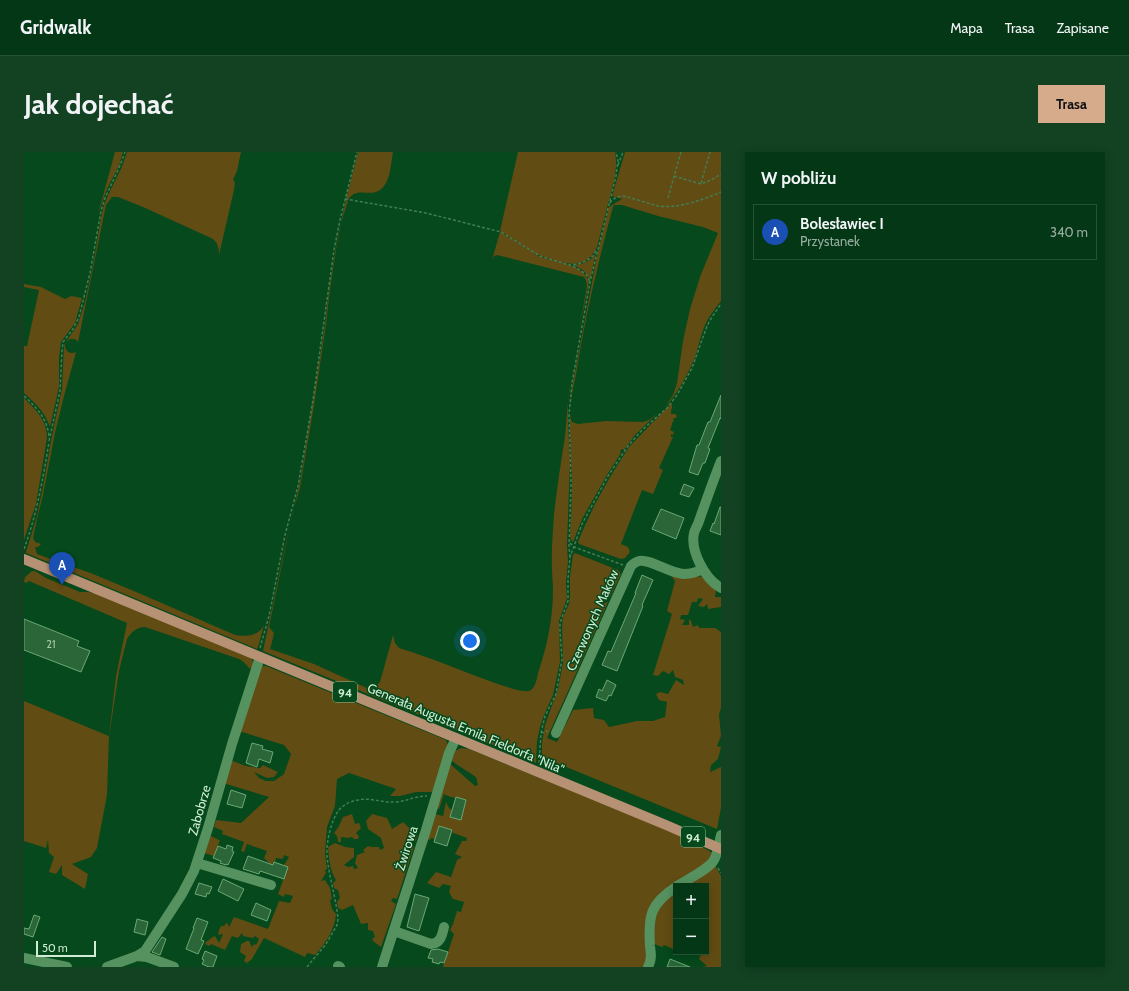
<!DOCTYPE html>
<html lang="pl">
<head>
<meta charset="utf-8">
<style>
  :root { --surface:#043715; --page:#124222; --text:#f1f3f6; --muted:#97aca0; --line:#255134; --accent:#d6ab8b }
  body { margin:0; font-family:Cabin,sans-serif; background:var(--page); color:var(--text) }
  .controls { position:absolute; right:12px; bottom:12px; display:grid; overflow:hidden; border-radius:0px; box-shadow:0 2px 10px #0003 }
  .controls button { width:36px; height:36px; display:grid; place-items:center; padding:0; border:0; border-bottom:1px solid var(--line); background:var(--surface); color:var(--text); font:20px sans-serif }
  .scale { position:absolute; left:12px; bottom:10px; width:60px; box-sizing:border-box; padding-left:4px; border:2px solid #ceedd2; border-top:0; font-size:11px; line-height:14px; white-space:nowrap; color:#ceedd2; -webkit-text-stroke:3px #05491c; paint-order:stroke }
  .you { position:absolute; left:446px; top:489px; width:14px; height:14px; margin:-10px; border:3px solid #fff; border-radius:50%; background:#1a73e8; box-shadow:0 0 0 6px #1a73e833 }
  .badge { display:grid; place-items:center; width:26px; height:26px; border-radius:50%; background:var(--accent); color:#fff; font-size:13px; font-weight:700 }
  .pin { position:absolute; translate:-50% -33px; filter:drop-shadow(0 1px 2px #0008) }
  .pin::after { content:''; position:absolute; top:21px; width:14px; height:12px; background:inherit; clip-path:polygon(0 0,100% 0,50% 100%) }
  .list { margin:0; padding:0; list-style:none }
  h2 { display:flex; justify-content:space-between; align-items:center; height:52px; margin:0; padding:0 16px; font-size:17px }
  h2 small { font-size:13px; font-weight:400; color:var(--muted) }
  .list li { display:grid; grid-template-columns:26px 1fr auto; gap:12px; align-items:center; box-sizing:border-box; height:56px; margin:0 8px 8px; padding:0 8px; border:1px solid var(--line); border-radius:0px }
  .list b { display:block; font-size:15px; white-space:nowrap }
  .list p { margin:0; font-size:13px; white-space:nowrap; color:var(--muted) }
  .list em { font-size:13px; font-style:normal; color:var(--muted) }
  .map { position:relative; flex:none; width:697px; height:815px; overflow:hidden; border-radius:0px }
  header { display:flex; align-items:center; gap:24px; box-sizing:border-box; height:56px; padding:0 20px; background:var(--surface); border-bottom:1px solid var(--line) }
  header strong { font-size:19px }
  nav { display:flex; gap:22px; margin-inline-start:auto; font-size:14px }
  .intro { display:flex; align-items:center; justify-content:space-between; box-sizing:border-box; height:96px; padding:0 24px }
  h1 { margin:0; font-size:28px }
  .button { padding:10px 18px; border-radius:0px; background:var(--accent); color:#111; font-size:14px; font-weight:700 }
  main { display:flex; gap:24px; padding:0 24px }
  aside { flex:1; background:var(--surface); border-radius:0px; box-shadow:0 2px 10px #0003 }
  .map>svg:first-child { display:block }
  .green { fill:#614c13 }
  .building { fill:#2a6637; stroke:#6ba875 }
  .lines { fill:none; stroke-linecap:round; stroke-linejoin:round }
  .path { stroke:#447d55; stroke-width:1.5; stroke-dasharray:3 2; stroke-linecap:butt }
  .minor { stroke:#569260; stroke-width:10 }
  .major { stroke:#b79174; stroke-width:10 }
  .labels { text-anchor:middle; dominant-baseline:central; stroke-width:3; stroke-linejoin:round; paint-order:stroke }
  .number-label { font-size:11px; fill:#a5cbab }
  .shield { fill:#05491c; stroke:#92bc9b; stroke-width:1 }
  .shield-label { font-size:12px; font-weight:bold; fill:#ceedd2 }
  .street-label { font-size:13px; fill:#ceedd2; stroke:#05491c }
</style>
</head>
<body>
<header>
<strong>Gridwalk</strong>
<nav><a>Mapa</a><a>Trasa</a><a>Zapisane</a></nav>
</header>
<div class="intro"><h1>Jak dojechać</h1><a class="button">Trasa</a></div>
<main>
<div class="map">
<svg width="697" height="815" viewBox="0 0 697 815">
  <rect width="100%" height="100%" fill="#05491c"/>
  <path class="green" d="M91,0H99L95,14L83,37L74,62Z
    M103,0H217L213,19L209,28L211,30L210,38L195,103C195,96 194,90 187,86L119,55L94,45H88L82,53L54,190L51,187H46L41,191C40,198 45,203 52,200L39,248L31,281L19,343L13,367L9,386L11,390L17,392L14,395H11L13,402L69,422L117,442L211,483C222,485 235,484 240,473L235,492L233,497L2,401V400L13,364L19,335L28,284L38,237L40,193L54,172L61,150L70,108L77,66L80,53L86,39L97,17Z
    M334,0H369C367,10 367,22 362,31C351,51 334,31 324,48L322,47Z
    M494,0H591C593,10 592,19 590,29L573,95C560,124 531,108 509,101C525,111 558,109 565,130L555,179L563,134L562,128L560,125L473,103L470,104L468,108L476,80L509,100L476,79Z
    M601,0H697V149C690,158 683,167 679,178C676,187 674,196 671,205C664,222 654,241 641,255L649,243L653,231L659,189L666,157L676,125L694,81L679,75L634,64L598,53H590L589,55C574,110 561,166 552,222C550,233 543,261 548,270L554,272L582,269L619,270L625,268L634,261L611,283L600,298L598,297L596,299L597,301L583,323L558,367L549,390L547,388L546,384C547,367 548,349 548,332C547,300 544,268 548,236L573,104L585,55L598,47L588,44Z
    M322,48L324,49L317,71L313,92L306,137L302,173L289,259L276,336L269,359L245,475L250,481L248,490L246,497L290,512L345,537L351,535L356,530L369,483L371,491L375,496C391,501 406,506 421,512C434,517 495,542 505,539C511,537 513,527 514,521C523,495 529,466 529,438C529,431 528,424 528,417C527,399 529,380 530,362C533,336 537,310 541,284C543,264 544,244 547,224L544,251V269L546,311L543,393L544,410L542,430L543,447L535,469L536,510L534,519L529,543L520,563L516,575L513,589L512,611L239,499L259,404L277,325L301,173L306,130L314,84Z
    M572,101L566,128L560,119L550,113C560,112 567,109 572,101Z
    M0,132L17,135L41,147L47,144L58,146L51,171L37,190L35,207V235L26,275C21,260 11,251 0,241V194H3L15,138L0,135Z
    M0,246C12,258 23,268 23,286L12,352L0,388Z
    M648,251V257H647V259H648L647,260V262H651L653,264L652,266H650L649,268L650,269L648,271V273L646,278L650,280L649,283L647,282V285H649L635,316L639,318L629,342L618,338L597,392L604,395L606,400L601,406L597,407L555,392L554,390L558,380L571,352L586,325L605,295L627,272Z
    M551,401L594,418L597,422L586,445L577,452L584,450L523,586L533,590L549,558L569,556L570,566L580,568L585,575L613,569H629L641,565L643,550L635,548L632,542L636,540L644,542L652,528L660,533L659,528L651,525L649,518L645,522L639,519L634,524L629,523L648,462L643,459L651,429L645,421L679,425L692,438L691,445H697V455L684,457L683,452L680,455L674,454L679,447L674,446L673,450H668L664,463H657L656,467L661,468L658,473H665V467L667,469L669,475L674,473L675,476H691L697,480V556L695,562L697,584L693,594L697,595L694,607L687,613L686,620L697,615V656L693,677L518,605V591L521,573L534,537L539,511L538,473L539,465L545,452L546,444V424L549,403Z
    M8,419H11L22,426L56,440H64L71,441L227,506L230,511L229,518C222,515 222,510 215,507L121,475C113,475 107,480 103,487L95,519L85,585L83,643L73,696L67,705L48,712L64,722L61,737L38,723V713L32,722L25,720L30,705L25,701L24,688L22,696L0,689V549L85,584L92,524L103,471L5,429L2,431L0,430L1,425Z
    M238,514H242L422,588L424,593L409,640H392L376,644H366L372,637L325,621L313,627L311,654L303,675L301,701L303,717L301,718L302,721L297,729L301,728L306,736L308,747L306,748L308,757L312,762C311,778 301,792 291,803L283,801L281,805L240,786L228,807L223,811L220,809L222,804L216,800L217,792L223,789H225L228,795L230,792L232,793L235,787L231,784L229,786L219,784L218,781L214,786L208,784L201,798L187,792L185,794L181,792L183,789H184L187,786L191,784L195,791L199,782L194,783L195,778L197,774H200L202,771L204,772L205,775L210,765L244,777L255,749L266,751L269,744L261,742L260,745L254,742L264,715L260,713L265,705L260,703L259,707L252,706L251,710H249L248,714L240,706L243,699L223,692L220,700L217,699L220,690L198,682L199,679L190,675L192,668L217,671L245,645L199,631L206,608L222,614L236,616L239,613L254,620L250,625L243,626L230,620L235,626L242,629H250L260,622L267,602L260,593L218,580L214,582L236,516Z
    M437,596L445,597L638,676L675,693L687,700L688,703L687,708L635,744C632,759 628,806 619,815H419L430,782L426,778L429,772L433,759L437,760L440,750L429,747L425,740L427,734L419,732L415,736L403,731L412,720L427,725L433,708L438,705L431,702L438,689H442L443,686L429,681L428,678L415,674L411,687L407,686L406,688L402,687L411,662L419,664L422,650L425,656L428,658L426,665L437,668L442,648C435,646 426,646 420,642L415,657L412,656L425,611L451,634L454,633L452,625L432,612L427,608L431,599Z
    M328,662L331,672L335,671L337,676L332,681L335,684L334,687H330L328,685L324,686L317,685V690H314L313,684L310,681L315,674L319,665Z
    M348,662L363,666L368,677L379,670L393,683L392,689H386V691L390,695L373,747L369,746L367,749L372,752L357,795L350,790L348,787L351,785L349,779L344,778V771L337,772L329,753L318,758L314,756L313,750L316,746L314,738L310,736L309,731L312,728C306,719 305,707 304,695L311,691L321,695L330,696V705L320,713L324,715L329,714L330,717L334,716L331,711L333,703L341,700L339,698L344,694L347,695H355L356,698L360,696L357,686L344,677L342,669Z
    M185,683L195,688H196L190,704L180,701Z
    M691,712L693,717L697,724V815H678L683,814L675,807L678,800H682V734H657Z
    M652,737V800L649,798V797L640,793L638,795L628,791L633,755Z"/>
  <path class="building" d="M697,243V267L696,266L684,296L686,297L681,311H679L674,323L665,320L673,293H675L684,270H686Z
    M660,332L670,336L665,345L656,342Z
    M696,355H697V383L686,379L689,371L690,372Z
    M637,357L660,366L652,387L628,377Z
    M618,423L629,428L618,453L619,454L593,519L578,513L584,499L587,500L612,441H611Z
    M0,467L55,489L53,494L66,499L57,520L0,498Z
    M583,528L592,533L587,544L585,543L582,549L572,545L575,537L578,539Z
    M228,591L239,594L238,597L249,600L246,611L235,607L233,615L222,611Z
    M207,638L222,643L218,656L203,652Z
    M432,645L442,648L437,668L426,665Z
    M415,674L428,678L423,694L410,690Z
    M203,693L209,695L208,699L210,700L204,713L202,712V713L196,711L197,709L189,706L194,694L202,697Z
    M224,704L249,713L250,710L264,715L260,727L236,719L235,722L219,717Z
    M199,727L220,737L214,749L194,739Z
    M175,731L188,735L185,742L183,741L182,745L171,742Z
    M391,742L405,746L395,779L383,775Z
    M232,751L247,758L243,769L227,763Z
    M10,763L16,765L9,785L0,782V776L5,777Z
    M173,766L184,770L177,788L180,789L174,802L162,797L170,776H169Z
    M113,767L124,770L121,783L110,780Z
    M138,785L142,787L136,803L128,800Z
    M414,797L424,800L420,811L416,810L415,812L408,810L409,807L404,806L407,798Z
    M181,799L193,804L189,815H185L178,812L180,808L178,807Z
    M646,807L666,815H643Z"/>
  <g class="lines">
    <path class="path" d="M594,13L599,0
      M650,24L677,32L687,28L697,22
      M677,31L686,0
      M644,46L657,0
      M321,47L402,61L477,80L516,104L545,113L554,112L562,109L569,104L573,97
      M586,51C589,46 593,45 598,44C610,46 622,51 634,54C653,57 679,48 697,40
      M549,114L562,122L566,130
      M0,244C13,256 24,267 25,286
      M25,289L36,239L38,199L39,190L49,177L55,165L66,121L77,59L81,46L95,16L101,0
      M546,391L550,395L599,413
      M0,397C13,362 19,326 25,290
      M546,405L545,395L547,334L546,294L545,263L548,231L566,130L592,24L594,9L592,0
      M236,496L245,464L261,383L274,334L289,248L310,98L316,68L333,0
      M517,581L524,579
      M515,611L517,581L521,564L532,542L538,507L536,480V472L538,465L544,449V427L546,405L558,372L584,324L604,294L618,278L643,256L653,243L668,216L683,174L688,165L697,152
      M694,716L697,721
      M283,815L302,792L313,773L314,767C312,746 305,725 303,704C302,691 307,668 315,658C320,652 327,649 334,648C346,645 358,651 370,650C382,650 390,644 403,644"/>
    <path class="minor" d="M697,309C689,329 682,349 675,369C674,373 671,377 670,381C666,399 681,427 697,436
      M532,581L607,414C609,412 611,410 615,409C625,406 647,422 660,422C667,422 673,420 678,417
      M173,711L247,733
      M653,734C663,728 685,717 690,708C694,701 695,691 697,683
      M370,779L407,792C417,791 418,783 420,775
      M113,804L123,805L150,815
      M0,806L43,815
      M314,814L316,815
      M83,815L113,804L121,799L158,742L170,719L184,676L208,592L236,505
      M358,815L402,678L425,601L432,586
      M624,815C628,807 627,802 626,794C624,764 626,752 652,735"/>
    <path class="major" d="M0,407L642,673L697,697"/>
  </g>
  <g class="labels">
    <g class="number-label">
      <text x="27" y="492">21</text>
    </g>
    <g class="shield">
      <rect x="309" y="530" width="24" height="20" rx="3"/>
      <rect x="657" y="675" width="24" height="20" rx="3"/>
    </g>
    <g class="shield-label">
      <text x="321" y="540">94</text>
      <text x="669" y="685">94</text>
    </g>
    <g class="street-label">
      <text transform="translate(568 468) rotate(-66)">Czerwonych Maków</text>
      <text transform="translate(442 576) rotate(23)">Generała Augusta Emila Fieldorfa "Nila"</text>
      <text transform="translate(175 658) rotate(-74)">Zabobrze</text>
      <text transform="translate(382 696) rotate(-72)">Żwirowa</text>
    </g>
  </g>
</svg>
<div class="controls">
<button>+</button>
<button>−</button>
</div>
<div class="scale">50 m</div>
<div class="you"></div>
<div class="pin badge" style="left:38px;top:433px;background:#1a4fb4">A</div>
</div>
<aside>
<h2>W pobliżu<small></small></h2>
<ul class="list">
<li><span class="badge" style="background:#1a4fb4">A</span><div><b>Bolesławiec I</b><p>Przystanek</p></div><em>340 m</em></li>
</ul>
</aside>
</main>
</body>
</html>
